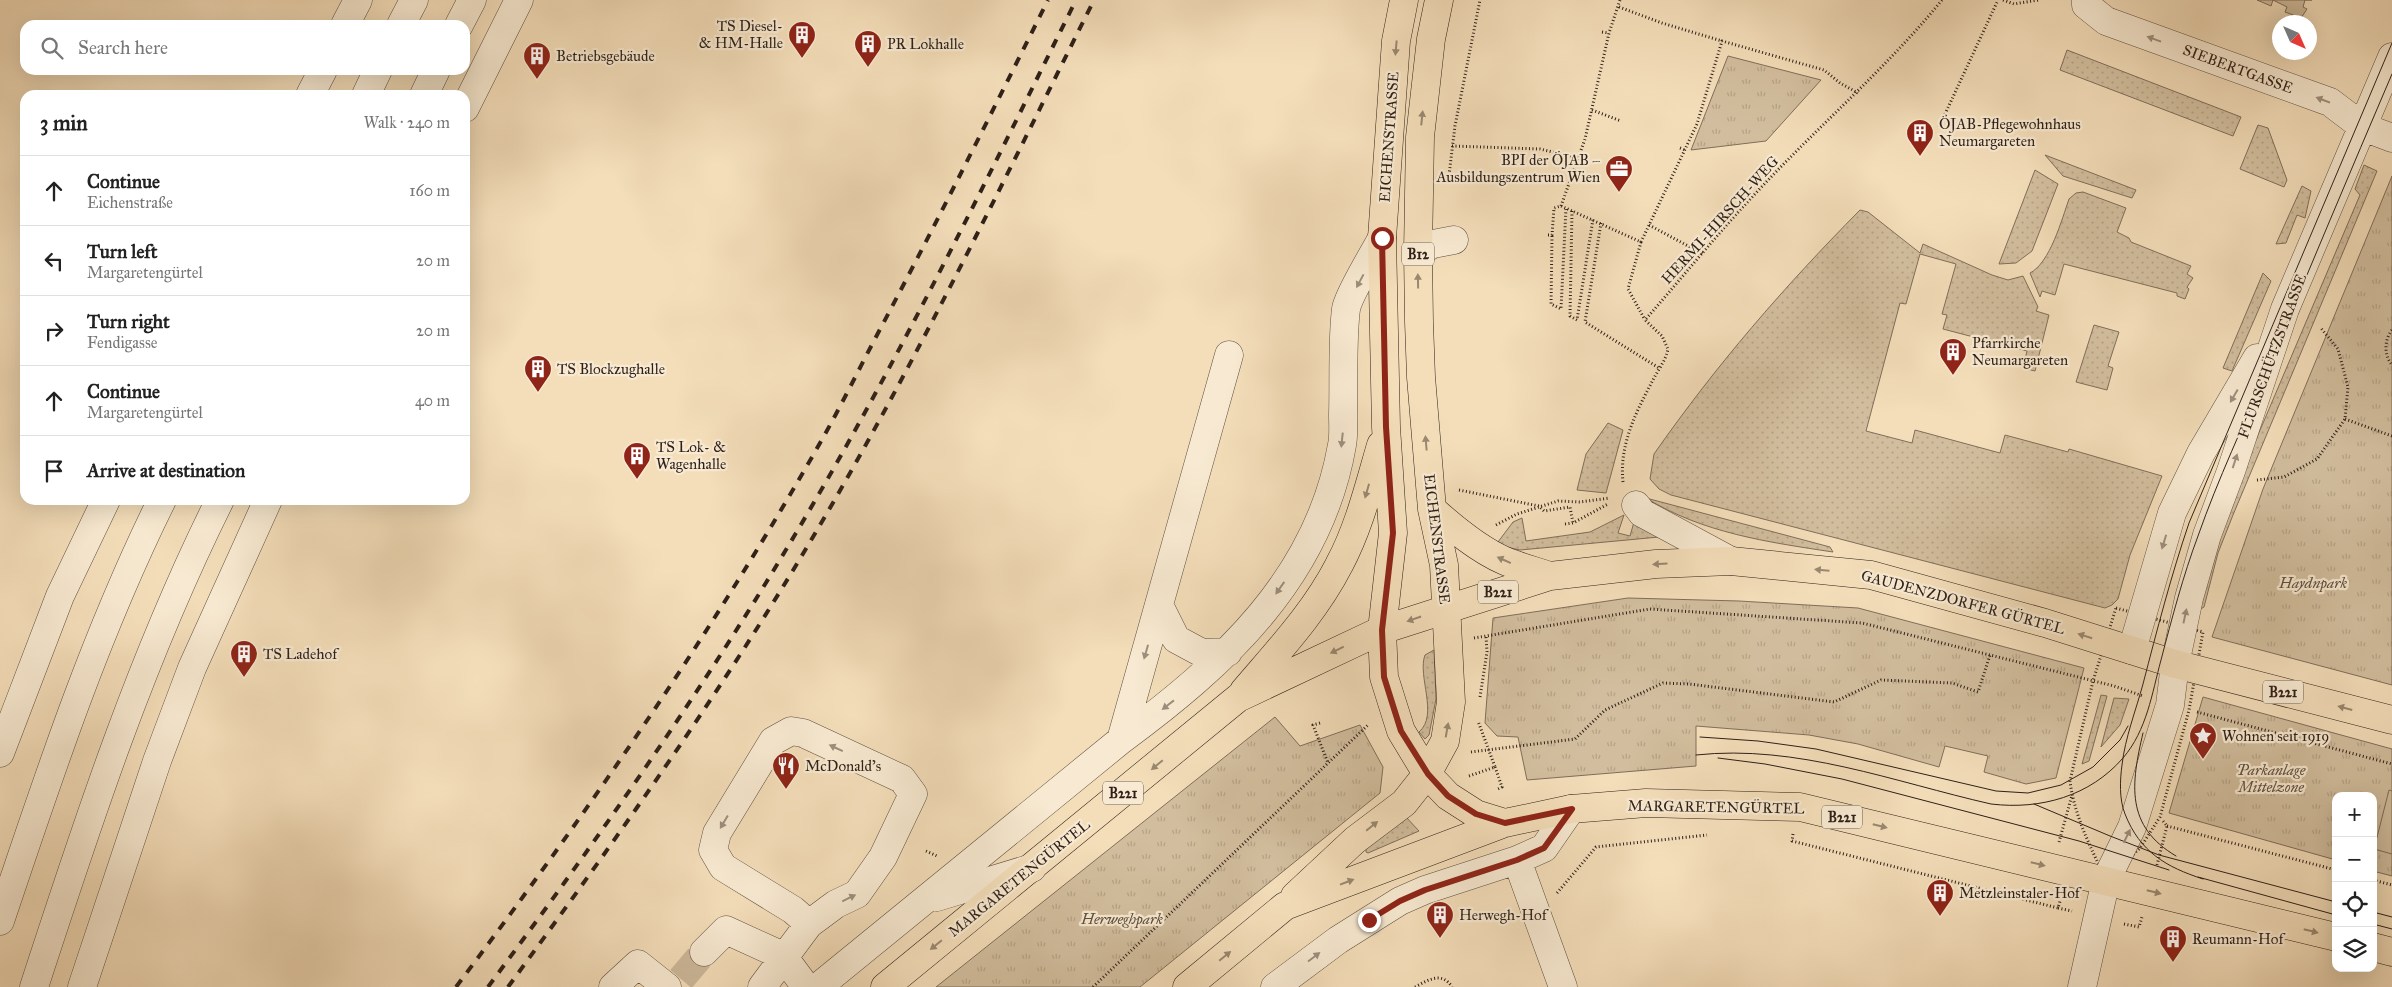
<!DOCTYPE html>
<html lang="en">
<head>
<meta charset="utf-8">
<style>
  :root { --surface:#fff; --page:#f2f2f2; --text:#222; --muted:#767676; --line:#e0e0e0 }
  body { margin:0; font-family:"IM FELL Great Primer",serif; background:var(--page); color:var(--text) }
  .controls { position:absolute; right:15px; bottom:15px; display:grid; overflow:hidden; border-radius:10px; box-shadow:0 5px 20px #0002 }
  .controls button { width:45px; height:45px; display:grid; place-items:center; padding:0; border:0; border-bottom:1px solid var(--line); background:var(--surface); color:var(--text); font:25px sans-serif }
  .compass { position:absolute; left:2272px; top:15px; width:45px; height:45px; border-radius:50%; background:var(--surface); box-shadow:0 5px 20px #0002; rotate:135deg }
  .stop { position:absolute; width:15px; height:15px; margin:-11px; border:4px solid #8f2418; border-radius:50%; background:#fff }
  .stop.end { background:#8f2418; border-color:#fff; box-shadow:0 1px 5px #0008 }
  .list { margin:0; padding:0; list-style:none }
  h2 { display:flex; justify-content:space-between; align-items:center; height:65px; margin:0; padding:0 20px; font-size:21px }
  h2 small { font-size:16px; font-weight:400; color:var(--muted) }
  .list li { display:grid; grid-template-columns:32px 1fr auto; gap:15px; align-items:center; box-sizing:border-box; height:70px; padding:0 20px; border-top:1px solid var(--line) }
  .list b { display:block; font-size:19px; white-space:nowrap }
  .list p { margin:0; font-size:16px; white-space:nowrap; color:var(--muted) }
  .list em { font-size:16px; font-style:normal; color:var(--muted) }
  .icon { flex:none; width:28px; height:28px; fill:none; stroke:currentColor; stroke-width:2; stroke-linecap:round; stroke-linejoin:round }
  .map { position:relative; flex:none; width:2392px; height:987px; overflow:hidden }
  .search { position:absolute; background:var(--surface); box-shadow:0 5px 20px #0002; left:20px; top:20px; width:450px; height:55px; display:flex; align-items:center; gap:12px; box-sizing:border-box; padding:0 18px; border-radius:15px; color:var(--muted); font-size:19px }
  .panel { position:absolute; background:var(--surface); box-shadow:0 5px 20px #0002; left:20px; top:90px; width:450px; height:415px; border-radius:15px }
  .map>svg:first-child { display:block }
  .grass { fill:url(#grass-dots); stroke:#806e5b }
  .park { fill:url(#park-tufts); stroke:#806e5b }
  .garden { fill:#d2be9e; stroke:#806e5b }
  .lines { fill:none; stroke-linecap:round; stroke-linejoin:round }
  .minor-tunnel { stroke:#ccb89a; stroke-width:28; stroke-dasharray:28 14; stroke-linecap:butt }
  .minor-casing { stroke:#5f4f40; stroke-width:29 }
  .major-casing { stroke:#2d1f18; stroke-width:29 }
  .path { stroke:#2d1f18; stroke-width:3; stroke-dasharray:1 2.5; stroke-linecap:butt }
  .minor { stroke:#f8ead2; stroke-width:28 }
  .major { stroke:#f4deba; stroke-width:28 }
  .tram { stroke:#2d1f18; stroke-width:1 }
  .rail { stroke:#2d1f18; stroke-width:4; stroke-dasharray:9 9; stroke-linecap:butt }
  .oneway { fill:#9d8f7e }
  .oneway2 { fill:#9a8871 }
  .route { stroke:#8f2418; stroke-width:6 }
  .labels { text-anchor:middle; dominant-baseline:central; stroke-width:4.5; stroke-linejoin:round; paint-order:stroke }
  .shield { fill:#f8ead2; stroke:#6a5c50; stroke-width:1 }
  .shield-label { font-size:14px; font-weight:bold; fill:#2d1f18 }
  .poi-label { font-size:15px; fill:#2d1f18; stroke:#f8ead2; text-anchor:start }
  .street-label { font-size:15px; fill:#2d1f18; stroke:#f8ead2 }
  .park-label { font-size:15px; font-style:italic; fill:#5f4f40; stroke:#f8ead2 }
</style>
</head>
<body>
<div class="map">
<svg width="2392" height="987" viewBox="0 0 2392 987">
  <defs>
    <pattern id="grass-dots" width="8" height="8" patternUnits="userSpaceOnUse" patternTransform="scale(1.25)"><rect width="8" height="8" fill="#d2be9e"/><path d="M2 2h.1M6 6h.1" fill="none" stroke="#b5a387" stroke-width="1.8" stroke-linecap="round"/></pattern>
    <pattern id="park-tufts" width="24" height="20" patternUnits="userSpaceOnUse" patternTransform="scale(1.25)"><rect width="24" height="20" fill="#d2be9e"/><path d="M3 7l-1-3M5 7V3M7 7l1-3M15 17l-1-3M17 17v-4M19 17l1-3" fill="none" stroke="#b5a387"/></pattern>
  </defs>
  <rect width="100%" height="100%" fill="#f4deba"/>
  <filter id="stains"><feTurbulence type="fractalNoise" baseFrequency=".004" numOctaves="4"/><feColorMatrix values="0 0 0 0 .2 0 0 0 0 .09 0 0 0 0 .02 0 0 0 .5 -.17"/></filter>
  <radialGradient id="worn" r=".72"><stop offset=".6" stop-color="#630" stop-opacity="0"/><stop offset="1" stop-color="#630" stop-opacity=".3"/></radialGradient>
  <path class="grass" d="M2067,50L2241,117L2233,136L2060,70Z
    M2258,125L2268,128L2287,180L2284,187L2240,169Z
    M2045,155L2136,190L2132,198L2063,176Z
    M2364,165L2377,171L2233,515L2218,553L2204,607L2195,612L2238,482L2360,195L2355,189Z
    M2035,170L2058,184L2032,251L2016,263L1999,264Z
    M2302,186L2311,191L2305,218L2297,215L2286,243L2276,244Z
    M2083,192L2126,208L2117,232L2129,238L2131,242L2191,266L2187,274L2193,278L2187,287L2189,289L2185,299L2177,296V293L2064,264L2055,295L2042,291L2040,297L2030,273C2050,263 2062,219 2069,199L2076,193Z
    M1860,210L1868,212L1920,253L1923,244L1992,275L2008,280L2023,276L2038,307L2036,311L2049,315L2035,371L2023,368L2027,351L1943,329L1947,315L1942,314L1956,264L1920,254L1906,304L1900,303L1866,431L1912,443L1915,430L2000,453L2005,435L2068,452L2069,449L2162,476L2130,555L2118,599L2112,605L2105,608L1671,495L1659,489L1650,479L1654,454C1717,364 1783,288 1860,210Z
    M2263,273L2271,281L2232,371L2223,368Z
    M2094,325L2119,332L2108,366L2113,368L2107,390L2076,382Z
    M1608,423L1623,430L1606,493L1577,490L1586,454Z
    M1646,498L1830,547L1833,552C1767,542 1703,533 1646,498Z
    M1624,515L1618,533L1630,536L1634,522L1646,531L1659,537L1520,550L1506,547L1498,542L1513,522L1522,518L1526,541L1590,532Z
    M1434,650L1436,699L1429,735L1425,739L1419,732C1439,715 1417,676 1425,655Z
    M2101,695L2107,696L2089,761L2082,764Z
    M2114,698L2129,699L2120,725L2101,747Z
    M1405,816L1419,831L1368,853L1366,852V847Z"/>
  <path class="park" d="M1728,56L1821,80L1766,141L1691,150Z
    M2392,176V685L2212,637L2263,489Z
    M1628,598L1739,601L1858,608L2084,668L2056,778L2026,784L1984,772L1988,756L1945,746L1939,767L1858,744L1809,735L1696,726V766L1527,780L1518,737L1497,736L1485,723L1493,618Z
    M2203,697L2392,749V876L2373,871V796H2336V860L2169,813Z
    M1275,717L1300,746L1360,725L1383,767L1380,793L1140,987H936Z"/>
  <path class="garden" d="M2257,0H2312H2305L2303,7L2307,9L2301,18L2285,12L2287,7L2273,0L2271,6Z
    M2389,790L2392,791V854L2374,849Z"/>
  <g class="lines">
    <path class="minor-tunnel" d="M681,979L704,952"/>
    <defs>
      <path id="minor" d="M2086,0V5L2106,21L2330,102L2363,127L2392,138
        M345,25L358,0
        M401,25L414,0
        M459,25L472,0
        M310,95L323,70
        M366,95L378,70
        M424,95L436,70
        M465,108L519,0
        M1418,252L1433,244L1454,240
        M1636,505L1642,513L1731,561
        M1159,605L1176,639L1202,653L1228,652
        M2132,650L2172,513L2201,453L2257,358
        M1121,740L1229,355
        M0,753L60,596L106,500
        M1517,860L1563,987
        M937,897L1032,868
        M0,921C48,778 95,635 162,500
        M704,952L726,930L783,956L806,987
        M34,987C88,821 142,656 220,500
        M82,987L157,761L192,668L268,500
        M613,987L638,964L667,987
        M762,987L809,924L836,904L857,894L883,857L913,794L902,779L803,733L791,731L773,741L717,833L713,850L723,867L793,910L809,924
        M818,987L1121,740C1224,664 1319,578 1342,445C1344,435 1343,425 1343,415C1344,382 1342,340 1346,309C1348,296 1374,253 1382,238
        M1275,987L1338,940L1400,901L1425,890L1517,860L1544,848L1571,809
        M2082,987L2106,880L2132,827L2170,705L2175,664L2189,598L2207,535L2231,471L2285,309L2392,57"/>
      <path id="major" d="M1404,0L1396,41L1382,238L1386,427L1393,533L1382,630L1384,677L1401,731L1427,774L1448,796L1476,814L1505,823
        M1432,509C1454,529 1478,549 1505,561C1520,567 1535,571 1550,576
        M1244,691C1278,651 1315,612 1339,565C1359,528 1369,486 1381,445
        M1295,896L1355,840L1404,803L1427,774L1445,741L1451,702L1444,565L1432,509L1421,377L1419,322L1418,252L1420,137L1431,39L1439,0
        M2373,947L2392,952
        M885,987L1238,698L1382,630L1550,576L1656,564L1731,561L1871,575L2045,623L2175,664L2392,720
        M1187,987L1285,906L1505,823L1571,809L1646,803L1800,807L2336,937"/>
    </defs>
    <use href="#minor" class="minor-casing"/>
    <use href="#major" class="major-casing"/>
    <path class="path" d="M2003,0L2014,4L2038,0
      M1619,7L1662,23L1722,41
      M1602,32L1609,33
      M1592,110L1621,121
      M1939,127L1998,0
      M1452,146L1540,149L1578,158
      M1680,148L1685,150
      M1449,175L1455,126L1480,0
      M1561,206L1585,139L1609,33L1620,0
      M1572,211L1570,316L1577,320L1593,219
      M1601,223L1585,322L1659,368
      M1649,225L1703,254
      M1548,235H1552L1554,208L1561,206L1641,242L1697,124L1722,41L1824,70L1840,83L1858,93
      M1552,236L1551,304L1561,309L1566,208
      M1641,242L1628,289L1645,320
      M2392,330C2384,340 2384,355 2392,365
      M2345,419L2392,436
      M2257,480L2284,477L2317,459L2345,419L2348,387L2338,349L2320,327
      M1623,482C1619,445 1636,412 1653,380C1658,370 1666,360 1668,349L1662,336L1645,320C1682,278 1717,234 1755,194C1816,128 1885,70 1942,0
      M1459,490L1539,506L1544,511L1570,507L1573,523
      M1565,524L1573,523L1608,504
      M1496,525L1517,514L1558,501L1580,502L1610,498
      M2116,608L2203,632L2189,710L2160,817L2140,848L2106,880C2091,848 2074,815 2070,781L2093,681Z
      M1474,638L1650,609L1862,623L2114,686L2143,696
      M1480,697L1487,652L1486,636
      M2197,712L2392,764
      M1320,723L1313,725L1328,763
      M1471,752L1575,739L1605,710L1663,683L1689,684L1834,702L1881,680L1952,683L1978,692L1990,655
      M1495,767L1502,787L1496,790
      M1469,776L1495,767L1478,721
      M2167,826L2336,870
      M1793,834L1792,841L2058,908L2061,898
      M2059,842L2072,795
      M926,851L937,856
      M2157,865L2167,826L2163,821
      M2373,880L2392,885
      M1557,893L1596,847L1707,835
      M2058,908L2072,911
      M1499,920L1508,916
      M2124,924L2139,927L2142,917
      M1093,987L1369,724
      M1415,987C1428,980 1442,971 1452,987"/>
    <use href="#minor" class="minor"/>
    <use href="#major" class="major"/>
    <path class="tram" d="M2143,733C2131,784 2125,826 2176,856
      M1700,737L1758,741L1816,749L1996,791L2028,793L2061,785L2093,767L2120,740L2128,726
      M1696,755C1797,744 1894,782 1991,804C2041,810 2090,796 2123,758C2147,730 2152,693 2161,660C2172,618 2183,576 2198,536C2218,479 2244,424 2268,368C2309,270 2350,172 2392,74
      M1718,758L1765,764L1842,779L2079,841L2169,870
      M2034,804L2110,836L2159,855L2336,902
      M2198,877L2336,915
      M2203,879C2166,867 2140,852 2125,814C2119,799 2120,780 2122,765C2125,738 2136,710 2143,684C2157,630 2171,576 2189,523L2392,43
      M2373,912L2392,917
      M2373,924L2392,929"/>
    <path class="rail" d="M456,987C587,813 712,633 820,443C840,408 858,371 877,335C936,224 992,112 1048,0
      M488,987C597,840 703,690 796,533C899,360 987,179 1076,0
      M508,987C614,842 718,697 810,542C914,367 1003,182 1094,0"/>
  </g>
  <defs><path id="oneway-solid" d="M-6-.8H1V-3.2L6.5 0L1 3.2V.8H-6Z" transform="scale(1.25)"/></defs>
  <g class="oneway">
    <use href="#oneway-solid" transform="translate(2154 39) rotate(-160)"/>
    <use href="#oneway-solid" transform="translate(2323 100) rotate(-159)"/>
    <use href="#oneway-solid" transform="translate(1360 281) rotate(118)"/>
    <use href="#oneway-solid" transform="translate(2234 396) rotate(120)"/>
    <use href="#oneway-solid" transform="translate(1342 440) rotate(96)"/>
    <use href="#oneway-solid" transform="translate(2235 461) rotate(-72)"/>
    <use href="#oneway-solid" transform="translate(2164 542) rotate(107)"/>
    <use href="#oneway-solid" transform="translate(1280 588) rotate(125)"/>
    <use href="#oneway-solid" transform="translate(2185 616) rotate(-78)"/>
    <use href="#oneway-solid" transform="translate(1146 652) rotate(106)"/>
    <use href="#oneway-solid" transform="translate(1168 705) rotate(142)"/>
    <use href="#oneway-solid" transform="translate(836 748) rotate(-155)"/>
    <use href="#oneway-solid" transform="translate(724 822) rotate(121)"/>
    <use href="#oneway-solid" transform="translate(2127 836) rotate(-64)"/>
    <use href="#oneway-solid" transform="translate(849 898) rotate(-26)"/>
    <use href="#oneway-solid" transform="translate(1314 957) rotate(-37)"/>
  </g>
  <g class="oneway2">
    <use href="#oneway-solid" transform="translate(1396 48) rotate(95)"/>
    <use href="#oneway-solid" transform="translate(1422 118) rotate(-84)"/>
    <use href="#oneway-solid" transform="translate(1418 281) rotate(-91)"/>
    <use href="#oneway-solid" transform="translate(1426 443) rotate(-95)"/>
    <use href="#oneway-solid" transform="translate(1367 491) rotate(106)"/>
    <use href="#oneway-solid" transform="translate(1504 560) rotate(-156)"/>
    <use href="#oneway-solid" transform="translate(1660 564) rotate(177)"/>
    <use href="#oneway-solid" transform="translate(1822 570) rotate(-175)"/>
    <use href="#oneway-solid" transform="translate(1414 619) rotate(161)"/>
    <use href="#oneway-solid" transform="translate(2085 636) rotate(-162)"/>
    <use href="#oneway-solid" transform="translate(1337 650) rotate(154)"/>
    <use href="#oneway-solid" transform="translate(2345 708) rotate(-165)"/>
    <use href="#oneway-solid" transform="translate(1447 730) rotate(-80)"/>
    <use href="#oneway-solid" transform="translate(1157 765) rotate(140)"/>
    <use href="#oneway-solid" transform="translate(1372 826) rotate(-39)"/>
    <use href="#oneway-solid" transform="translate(1880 826) rotate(14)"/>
    <use href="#oneway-solid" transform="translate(2038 864) rotate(14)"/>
    <use href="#oneway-solid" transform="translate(1347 882) rotate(-21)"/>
    <use href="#oneway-solid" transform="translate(2154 892) rotate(14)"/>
    <use href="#oneway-solid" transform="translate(2311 931) rotate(14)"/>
    <use href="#oneway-solid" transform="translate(936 945) rotate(141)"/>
    <use href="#oneway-solid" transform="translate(1225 956) rotate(-39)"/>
  </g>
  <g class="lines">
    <path class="route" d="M1369,920L1400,901L1425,890L1517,860L1544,848L1572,809L1505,823L1476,814L1448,796L1428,774L1401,731L1384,677L1382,630L1393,533L1386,427L1382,238"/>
  </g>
  <defs>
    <symbol id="building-pin" viewBox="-11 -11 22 30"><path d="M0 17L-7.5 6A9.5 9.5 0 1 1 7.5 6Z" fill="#8f2418" stroke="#f8ead2"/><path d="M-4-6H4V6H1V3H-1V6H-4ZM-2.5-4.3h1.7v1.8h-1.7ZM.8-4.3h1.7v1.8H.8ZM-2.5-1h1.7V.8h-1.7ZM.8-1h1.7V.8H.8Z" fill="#fff"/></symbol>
    <symbol id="office-pin" viewBox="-11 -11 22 30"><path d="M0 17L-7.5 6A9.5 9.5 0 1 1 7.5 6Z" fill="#8f2418" stroke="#f8ead2"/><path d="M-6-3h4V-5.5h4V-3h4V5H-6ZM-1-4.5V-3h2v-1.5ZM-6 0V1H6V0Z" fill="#fff"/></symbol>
    <symbol id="sight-pin" viewBox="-11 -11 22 30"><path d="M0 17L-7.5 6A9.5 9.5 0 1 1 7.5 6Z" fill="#8f2418" stroke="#f8ead2"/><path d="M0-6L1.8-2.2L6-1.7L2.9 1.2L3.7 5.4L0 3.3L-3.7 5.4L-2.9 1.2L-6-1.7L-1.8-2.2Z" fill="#fff"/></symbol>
    <symbol id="restaurant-pin" viewBox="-11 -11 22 30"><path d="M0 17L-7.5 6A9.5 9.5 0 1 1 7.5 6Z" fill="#8f2418" stroke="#f8ead2"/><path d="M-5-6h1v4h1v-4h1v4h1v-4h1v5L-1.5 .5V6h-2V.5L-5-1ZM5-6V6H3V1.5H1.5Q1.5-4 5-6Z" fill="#fff"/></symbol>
  </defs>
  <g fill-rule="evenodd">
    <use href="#building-pin" x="786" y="19" width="32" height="43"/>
    <use href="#building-pin" x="852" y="28" width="32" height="43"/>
    <use href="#building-pin" x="521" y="40" width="32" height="43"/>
    <use href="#building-pin" x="1904" y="117" width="32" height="43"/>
    <use href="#office-pin" x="1603" y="153" width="32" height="43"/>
    <use href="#building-pin" x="1937" y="336" width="32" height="43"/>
    <use href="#building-pin" x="522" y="353" width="32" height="43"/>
    <use href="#building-pin" x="621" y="440" width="32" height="43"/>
    <use href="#building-pin" x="228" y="638" width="32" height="43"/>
    <use href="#sight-pin" x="2187" y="720" width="32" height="43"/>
    <use href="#restaurant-pin" x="770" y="750" width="32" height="43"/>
    <use href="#building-pin" x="1924" y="877" width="32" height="43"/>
    <use href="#building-pin" x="1424" y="899" width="32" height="43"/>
    <use href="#building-pin" x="2157" y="923" width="32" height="43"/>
  </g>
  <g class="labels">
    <g class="shield">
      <rect x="1402" y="242.5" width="32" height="23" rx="4"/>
      <rect x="1478" y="580.5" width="40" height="23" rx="4"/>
      <rect x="2263" y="680.5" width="40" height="23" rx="4"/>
      <rect x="1103" y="781.5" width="40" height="23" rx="4"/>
      <rect x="1822" y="805.5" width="40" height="23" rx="4"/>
    </g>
    <g class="shield-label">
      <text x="1418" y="254">B12</text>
      <text x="1498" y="592">B221</text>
      <text x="2283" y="692">B221</text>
      <text x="1123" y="793">B221</text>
      <text x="1842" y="817">B221</text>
    </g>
    <g class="poi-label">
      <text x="783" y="26" text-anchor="end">TS Diesel-<tspan x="783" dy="17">&amp; HM-Halle</tspan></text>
      <text x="887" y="44">PR Lokhalle</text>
      <text x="556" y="56">Betriebsgebäude</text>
      <text x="1939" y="124">ÖJAB-Pflegewohnhaus<tspan x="1939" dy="17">Neumargareten</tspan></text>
      <text x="1600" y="160" text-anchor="end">BPI der ÖJAB –<tspan x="1600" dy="17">Ausbildungszentrum Wien</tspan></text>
      <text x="1972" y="343">Pfarrkirche<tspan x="1972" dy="17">Neumargareten</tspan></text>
      <text x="557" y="369">TS Blockzughalle</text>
      <text x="656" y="447">TS Lok- &amp;<tspan x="656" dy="17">Wagenhalle</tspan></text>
      <text x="263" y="654">TS Ladehof</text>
      <text x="2222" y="736">Wohnen seit 1919</text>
      <text x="805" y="766">McDonald's</text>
      <text x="1959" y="893">Metzleinstaler-Hof</text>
      <text x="1459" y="915">Herwegh-Hof</text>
      <text x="2192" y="939">Reumann-Hof</text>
    </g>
    <g class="street-label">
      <text transform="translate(2238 69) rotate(20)">SIEBERTGASSE</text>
      <text transform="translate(1389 137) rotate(-86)">EICHENSTRASSE</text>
      <text transform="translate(1720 220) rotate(-48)">HERMI-HIRSCH-WEG</text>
      <text transform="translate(2272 356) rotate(-70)">FLURSCHÜTZSTRASSE</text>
      <text transform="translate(1437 539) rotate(83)">EICHENSTRASSE</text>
      <text transform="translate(1963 602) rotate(15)">GAUDENZDORFER GÜRTEL</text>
      <text transform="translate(1716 807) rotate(1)">MARGARETENGÜRTEL</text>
      <text transform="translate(1019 878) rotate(-39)">MARGARETENGÜRTEL</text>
    </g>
    <g class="park-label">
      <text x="2313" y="583">Haydnpark</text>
      <text x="2271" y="770">Parkanlage<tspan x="2271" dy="17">Mittelzone</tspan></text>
      <text x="1122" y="919">Herweghpark</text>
    </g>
  </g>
  <rect width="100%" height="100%" filter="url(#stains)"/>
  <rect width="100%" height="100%" fill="url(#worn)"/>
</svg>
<div class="controls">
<button>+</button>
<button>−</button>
<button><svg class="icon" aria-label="locate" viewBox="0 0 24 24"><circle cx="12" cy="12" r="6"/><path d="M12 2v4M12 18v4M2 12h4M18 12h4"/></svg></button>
<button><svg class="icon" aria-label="layers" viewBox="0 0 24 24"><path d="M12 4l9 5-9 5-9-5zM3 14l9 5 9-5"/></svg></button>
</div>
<svg class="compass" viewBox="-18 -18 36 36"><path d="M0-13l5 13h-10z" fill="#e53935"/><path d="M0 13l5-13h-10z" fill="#767676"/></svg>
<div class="stop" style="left:1382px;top:238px"></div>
<div class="stop end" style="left:1369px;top:920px"></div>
<div class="search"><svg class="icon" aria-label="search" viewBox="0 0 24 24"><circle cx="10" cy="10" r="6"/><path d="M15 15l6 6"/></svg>Search here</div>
<section class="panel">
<h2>3 min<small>Walk · 240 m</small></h2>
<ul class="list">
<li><svg class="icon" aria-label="ahead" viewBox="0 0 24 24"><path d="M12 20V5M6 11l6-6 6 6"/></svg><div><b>Continue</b><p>Eichenstraße</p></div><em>160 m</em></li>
<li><svg class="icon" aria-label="left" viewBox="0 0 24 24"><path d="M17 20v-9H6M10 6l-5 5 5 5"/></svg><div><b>Turn left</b><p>Margaretengürtel</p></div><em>20 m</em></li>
<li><svg class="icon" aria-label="right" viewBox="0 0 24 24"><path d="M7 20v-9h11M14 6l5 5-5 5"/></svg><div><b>Turn right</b><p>Fendigasse</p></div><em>20 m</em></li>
<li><svg class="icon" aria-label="ahead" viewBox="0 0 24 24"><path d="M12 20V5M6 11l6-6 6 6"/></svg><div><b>Continue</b><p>Margaretengürtel</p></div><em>40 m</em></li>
<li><svg class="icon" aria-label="arrive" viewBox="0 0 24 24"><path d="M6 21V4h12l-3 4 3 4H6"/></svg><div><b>Arrive at destination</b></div></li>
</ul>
</section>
</div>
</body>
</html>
